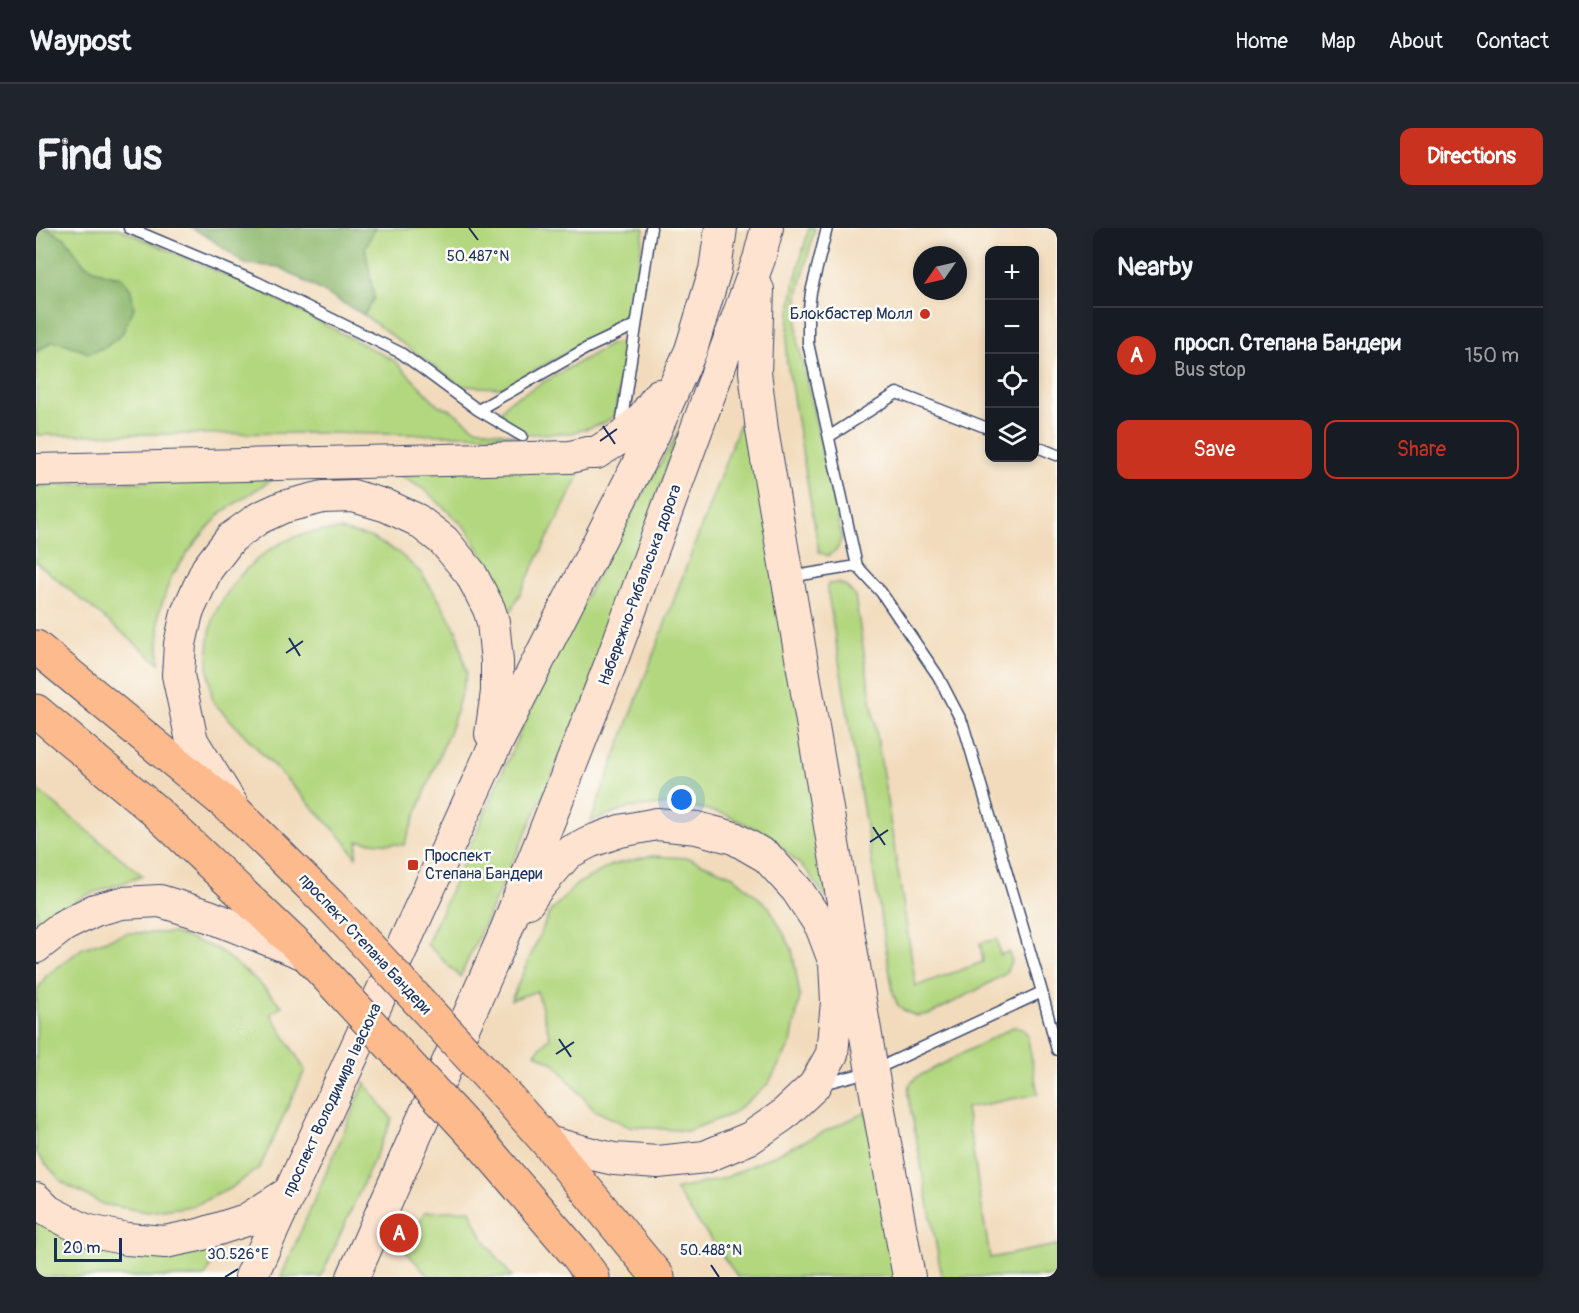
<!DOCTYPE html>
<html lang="en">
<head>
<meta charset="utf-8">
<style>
  :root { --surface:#171b24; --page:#20242c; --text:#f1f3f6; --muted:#9ea1a6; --line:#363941; --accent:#c8321e }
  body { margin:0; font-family:Pangolin,sans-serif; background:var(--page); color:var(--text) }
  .controls { position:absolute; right:18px; top:18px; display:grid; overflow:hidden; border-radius:12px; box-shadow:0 3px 9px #0003 }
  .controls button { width:54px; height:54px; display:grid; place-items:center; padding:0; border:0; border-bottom:2px solid var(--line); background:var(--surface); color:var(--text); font:30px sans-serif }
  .compass { position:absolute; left:877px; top:18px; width:54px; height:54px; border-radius:50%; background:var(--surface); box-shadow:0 3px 9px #0003; rotate:236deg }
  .scale { position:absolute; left:18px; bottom:15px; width:68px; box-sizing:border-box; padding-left:6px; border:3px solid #1b2f5e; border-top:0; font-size:16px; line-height:21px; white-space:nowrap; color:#1b2f5e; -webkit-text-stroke:4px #fdfcf7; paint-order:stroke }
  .you { position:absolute; left:646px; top:572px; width:21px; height:21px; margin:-15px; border:4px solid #fff; border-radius:50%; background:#1a73e8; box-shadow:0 0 0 9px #1a73e833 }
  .badge { display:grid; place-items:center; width:39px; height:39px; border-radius:50%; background:var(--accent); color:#fff; font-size:20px; font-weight:700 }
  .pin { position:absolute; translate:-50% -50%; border:3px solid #fff; box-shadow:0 2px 6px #0006 }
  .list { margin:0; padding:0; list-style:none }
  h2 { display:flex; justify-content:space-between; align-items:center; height:78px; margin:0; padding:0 24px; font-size:26px }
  h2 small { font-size:20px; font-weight:400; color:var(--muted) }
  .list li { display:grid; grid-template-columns:39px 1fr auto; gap:18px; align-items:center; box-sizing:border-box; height:96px; padding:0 24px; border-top:2px solid var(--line) }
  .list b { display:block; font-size:22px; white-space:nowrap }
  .list p { margin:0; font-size:20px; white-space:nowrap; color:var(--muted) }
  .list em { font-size:20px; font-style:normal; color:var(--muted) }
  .actions { display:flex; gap:12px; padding:18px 24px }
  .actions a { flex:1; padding:14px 0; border:2px solid var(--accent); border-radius:12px; text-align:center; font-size:21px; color:var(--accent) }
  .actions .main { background:var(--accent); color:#fff }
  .icon { flex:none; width:33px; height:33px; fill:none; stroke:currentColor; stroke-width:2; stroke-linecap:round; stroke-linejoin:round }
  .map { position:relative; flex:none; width:1021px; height:1049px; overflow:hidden; border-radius:12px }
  header { display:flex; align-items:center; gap:36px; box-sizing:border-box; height:84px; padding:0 30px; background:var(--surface); border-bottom:2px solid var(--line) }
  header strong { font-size:28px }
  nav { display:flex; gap:33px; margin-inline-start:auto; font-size:21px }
  .intro { display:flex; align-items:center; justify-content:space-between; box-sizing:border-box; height:144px; padding:0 36px }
  h1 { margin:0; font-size:42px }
  .button { padding:15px 27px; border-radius:12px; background:var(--accent); color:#fff; font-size:21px; font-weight:700 }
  main { display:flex; gap:36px; padding:0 36px }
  aside { flex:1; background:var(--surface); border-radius:12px; box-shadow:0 3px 9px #0003 }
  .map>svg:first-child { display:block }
  .green { fill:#b3d77f; stroke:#67836e; stroke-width:1.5 }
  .forest { fill:#8eb86e; stroke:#547466; stroke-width:1.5 }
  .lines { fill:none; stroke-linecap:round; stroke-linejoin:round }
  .service-casing { stroke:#3b496c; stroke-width:13 }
  .secondary-casing { stroke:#3b496c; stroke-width:34 }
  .primary-casing { stroke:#3b496c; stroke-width:35 }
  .service { stroke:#fff; stroke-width:10 }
  .secondary { stroke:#fee3d1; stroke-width:32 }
  .primary { stroke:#fcba8d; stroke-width:33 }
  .primary-bridge-casing { stroke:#3b496c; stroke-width:35; stroke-linecap:butt }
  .primary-bridge { stroke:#fcba8d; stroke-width:33 }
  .ticks { fill:none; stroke:#1b2f5e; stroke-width:2 }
  .poi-dot { fill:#c8321e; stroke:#fdfcf7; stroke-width:2 }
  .labels { text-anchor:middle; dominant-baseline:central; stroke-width:5; stroke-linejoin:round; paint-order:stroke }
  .poi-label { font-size:16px; fill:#1b2f5e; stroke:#fdfcf7; text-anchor:end }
  .street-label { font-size:16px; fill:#1b2f5e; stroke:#fdfcf7 }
  .ticks-label { font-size:15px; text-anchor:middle; fill:#1b2f5e; stroke:#fdfcf7; stroke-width:5; stroke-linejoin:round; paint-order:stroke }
</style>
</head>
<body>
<header>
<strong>Waypost</strong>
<nav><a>Home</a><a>Map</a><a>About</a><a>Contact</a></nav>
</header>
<div class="intro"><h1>Find us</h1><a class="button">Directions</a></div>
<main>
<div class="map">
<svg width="1021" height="1049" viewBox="0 0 1021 1049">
  <rect width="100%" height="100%" fill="#fdfcf7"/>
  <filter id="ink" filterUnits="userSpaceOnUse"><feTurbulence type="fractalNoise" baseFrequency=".0167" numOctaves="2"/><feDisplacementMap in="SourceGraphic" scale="12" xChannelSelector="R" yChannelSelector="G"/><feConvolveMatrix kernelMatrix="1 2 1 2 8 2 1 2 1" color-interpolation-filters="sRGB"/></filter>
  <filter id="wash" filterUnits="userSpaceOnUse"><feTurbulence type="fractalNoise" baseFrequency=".008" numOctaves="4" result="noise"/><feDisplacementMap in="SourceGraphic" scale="24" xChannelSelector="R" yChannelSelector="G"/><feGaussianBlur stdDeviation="1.35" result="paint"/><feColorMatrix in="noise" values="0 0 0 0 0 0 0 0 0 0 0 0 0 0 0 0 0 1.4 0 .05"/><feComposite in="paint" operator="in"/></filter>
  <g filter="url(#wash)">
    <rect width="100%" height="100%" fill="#f2dbbc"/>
    <path class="green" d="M0,0H82L221,61L359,133L402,177L415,182L439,200L486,208L284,205L0,207Z
      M339,0H608L596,81L579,96L529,126L466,160L425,158L328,87L338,70L329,20Z
      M773,0H779L762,66L761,92L762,115L806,310L801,321L792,328L783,324L750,127L753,90L759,53Z
      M591,114L579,187L568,195L536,205L490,206L467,192L465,184L472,174L575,116Z
      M712,174L804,689L771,643L731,606L688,586L642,575L592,580L555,593Z
      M643,203L552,469L424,749L391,716L507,452L569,332Z
      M548,238L474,385L454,341L431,301L389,262L356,243Z
      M241,248L186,284L158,316L135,349L123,384V435L0,334V258Z
      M305,302L334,309L362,324L385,345L403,372L421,404L431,445L417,494L368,617L322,613L320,629L307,611L177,474C171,446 169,419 177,392C178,386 182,380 185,375C203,342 236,313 273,305C283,303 295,303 305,302Z
      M802,355L810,358L819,368L880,758L947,734L944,715L961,711L964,727L972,724L976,732L969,746L939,763L894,786L880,788L869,783L861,776L857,764L791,359L792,356Z
      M0,561L107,648L48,668L0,698Z
      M614,628L653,630L697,648L733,679L756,721L764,768L755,815L732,856L696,886L651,903L594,898L596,900L558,882L519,836L499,825L514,809L501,763L475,772L514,684L541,656L576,637Z
      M91,705H138L181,721L218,750L246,778L235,786L269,842L224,939L195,960L157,978L111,984L66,976L26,954L0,925V764L10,748L47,720Z
      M977,799L986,800L991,806L1002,866L930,880L954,1030L1021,1017V1049H906L872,866L873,857L881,849Z
      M329,855L356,891L285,1049H245Z
      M830,884L862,1049H702L639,962L689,950Z
      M434,982L446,1009L476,1049H394L368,1022L389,984Z
      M0,986L188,1010L169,1049H0Z"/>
    <path class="forest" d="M0,0H10L29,10L48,36L69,46L85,49L95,62L98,80L86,106L70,119L52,125L33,117L17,113L0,124Z
      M156,0H339L329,20L338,70L328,87L244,39L209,36L172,9Z"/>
  </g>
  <g filter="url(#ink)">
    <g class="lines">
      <defs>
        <path id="service" d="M93,0L221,54L365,125L442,182L486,208
          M791,0L775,64L772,88V115L821,338L845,364L902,448L927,496L1006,764L1021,822
          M447,185L442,182L551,120L600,97
          M586,201V191L615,0
          M794,208L861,165L954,201
          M999,218L1021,227
          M753,349L821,338
          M786,856L836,843L1006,764"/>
        <path id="secondary" d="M722,62L719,144L726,202L836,843L873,1049
          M0,242L534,229L551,225H560L586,209L608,188L623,167
          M196,577L156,513L142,447L144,416L151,385L171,341L195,310L223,290L247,279L287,269L317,268L351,278L381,292L408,313L435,346L453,381L457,394L461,433V464L455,506
          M492,674L500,662L532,625L553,614L584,603L621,596L661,600L698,610L731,629L761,662L785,698L799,735L801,774L796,826L778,858L746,888L714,910L669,929L622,934L578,931L556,926L511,914
          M0,719L27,698L59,682L86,675L124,673L173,688L271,727
          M0,971L12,983L49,1002L91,1011L129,1014L163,1007L210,992L254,964
          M215,1049L452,532L618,205L655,122L679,42L685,0
          M317,1049L467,710L576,432L723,31L731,0"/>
        <path id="primary" d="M0,419L201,585L295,678
          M0,483L118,582L272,728
          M474,872L511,914L622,1049
          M445,915L541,1027L557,1049"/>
      </defs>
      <use href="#service" class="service-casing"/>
      <use href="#secondary" class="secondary-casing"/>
      <use href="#primary" class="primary-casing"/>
      <use href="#service" class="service"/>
      <use href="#secondary" class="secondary"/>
      <use href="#primary" class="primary"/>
      <defs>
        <path id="primary-bridge" d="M295,678L474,872
          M272,728L445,915"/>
      </defs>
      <use href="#primary-bridge" class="primary-bridge-casing"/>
      <use href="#primary-bridge" class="primary-bridge"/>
    </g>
  </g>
  <path class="ticks" d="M433,0L442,12M567,198L579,216M564,213L581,201M253,410L264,428M250,425L267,413M837,599L849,617M834,614L852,602M523,811L535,829M520,826L538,814M675,1037L683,1049M189,1049L202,1041"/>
  <g class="poi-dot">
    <circle cx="889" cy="86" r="6"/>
    <rect x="371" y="631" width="12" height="12" rx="3"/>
  </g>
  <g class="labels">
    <g class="poi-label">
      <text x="877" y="86">Блокбастер Молл</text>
      <text x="389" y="628" text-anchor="start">Проспект<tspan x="389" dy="18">Степана Бандери</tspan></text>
    </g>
    <g class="street-label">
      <text transform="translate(604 357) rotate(-70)">Набережно-Рибальська дорога</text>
      <text transform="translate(329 716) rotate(47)">проспект Степана Бандери</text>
      <text transform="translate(296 872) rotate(-65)">проспект Володимира Івасюка</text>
    </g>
  </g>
  <g class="ticks-label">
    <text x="442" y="33">50.487°N</text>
    <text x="675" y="1027">50.488°N</text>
    <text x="202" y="1031">30.526°E</text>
  </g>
</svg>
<div class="controls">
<button>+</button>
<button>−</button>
<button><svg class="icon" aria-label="locate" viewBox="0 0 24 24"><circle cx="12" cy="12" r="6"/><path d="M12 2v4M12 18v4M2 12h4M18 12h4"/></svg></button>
<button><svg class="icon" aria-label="layers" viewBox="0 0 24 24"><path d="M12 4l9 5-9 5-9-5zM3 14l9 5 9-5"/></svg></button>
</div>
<svg class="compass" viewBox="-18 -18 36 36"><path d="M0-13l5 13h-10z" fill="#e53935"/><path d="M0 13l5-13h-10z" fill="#9ea1a6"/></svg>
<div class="scale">20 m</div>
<div class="you"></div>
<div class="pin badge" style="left:363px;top:1005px">A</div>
</div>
<aside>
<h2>Nearby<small></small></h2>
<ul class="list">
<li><span class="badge">A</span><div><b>просп. Степана Бандери</b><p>Bus stop</p></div><em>150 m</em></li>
</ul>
<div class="actions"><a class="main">Save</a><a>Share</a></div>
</aside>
</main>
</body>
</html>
